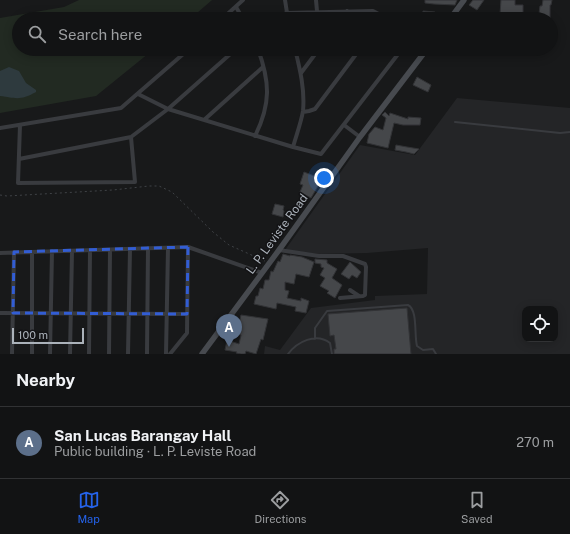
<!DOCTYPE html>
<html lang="en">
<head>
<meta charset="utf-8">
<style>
  :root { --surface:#121314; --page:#1b1c1d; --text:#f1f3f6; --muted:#9c9ea0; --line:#313234; --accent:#2563eb }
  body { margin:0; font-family:"Public Sans",sans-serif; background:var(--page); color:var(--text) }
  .controls { position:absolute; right:12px; bottom:12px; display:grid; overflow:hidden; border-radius:8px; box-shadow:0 2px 10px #0003 }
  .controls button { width:36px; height:36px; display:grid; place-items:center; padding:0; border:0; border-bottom:1px solid var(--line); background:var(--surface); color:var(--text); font:20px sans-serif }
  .scale { position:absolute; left:12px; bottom:10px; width:72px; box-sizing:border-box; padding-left:4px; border:2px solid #abb2ba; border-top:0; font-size:11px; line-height:14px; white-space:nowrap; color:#abb2ba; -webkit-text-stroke:3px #131315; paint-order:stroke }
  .you { position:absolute; left:324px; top:178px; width:14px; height:14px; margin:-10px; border:3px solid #fff; border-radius:50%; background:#1a73e8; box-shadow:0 0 0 6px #1a73e833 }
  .badge { display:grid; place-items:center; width:26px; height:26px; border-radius:50%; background:var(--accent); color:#fff; font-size:13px; font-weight:700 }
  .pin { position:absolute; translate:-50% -33px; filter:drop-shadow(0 1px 2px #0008) }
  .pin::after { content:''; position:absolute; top:21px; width:14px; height:12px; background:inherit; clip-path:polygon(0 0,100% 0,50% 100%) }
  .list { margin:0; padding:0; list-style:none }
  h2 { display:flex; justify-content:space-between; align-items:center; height:52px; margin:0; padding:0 16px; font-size:17px }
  h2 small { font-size:13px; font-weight:400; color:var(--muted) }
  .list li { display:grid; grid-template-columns:26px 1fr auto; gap:12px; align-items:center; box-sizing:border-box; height:72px; padding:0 16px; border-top:1px solid var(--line) }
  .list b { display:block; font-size:15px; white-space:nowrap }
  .list p { margin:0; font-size:13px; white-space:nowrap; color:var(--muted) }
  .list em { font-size:13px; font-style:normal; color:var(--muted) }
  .icon { flex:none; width:22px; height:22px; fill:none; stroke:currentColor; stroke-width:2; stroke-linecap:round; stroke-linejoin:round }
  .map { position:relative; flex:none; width:570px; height:354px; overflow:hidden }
  .search { position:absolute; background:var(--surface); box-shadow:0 2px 10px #0003; left:12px; right:12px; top:12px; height:44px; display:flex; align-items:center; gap:10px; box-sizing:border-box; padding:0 14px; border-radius:22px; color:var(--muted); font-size:15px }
  .sheet { height:124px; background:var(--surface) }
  nav { display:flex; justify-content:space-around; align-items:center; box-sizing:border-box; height:56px; border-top:1px solid var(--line); background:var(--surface); font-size:11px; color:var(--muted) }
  nav a { display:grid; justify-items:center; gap:2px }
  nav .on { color:var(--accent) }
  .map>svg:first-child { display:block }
  .built { fill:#242527; fill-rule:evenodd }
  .green { fill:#222a22 }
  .water { fill:#2e3a3e }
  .building { fill:#45474a; stroke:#323336 }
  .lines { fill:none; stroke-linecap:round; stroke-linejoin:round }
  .path { stroke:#3f4246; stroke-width:1; stroke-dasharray:2 3; stroke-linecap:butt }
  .lane { stroke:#393b3f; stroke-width:2 }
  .street { stroke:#393b3f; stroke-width:4 }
  .secondary { stroke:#474a4f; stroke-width:5.5 }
  .marked { fill:none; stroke:#325dd4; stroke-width:3; stroke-dasharray:8 5; stroke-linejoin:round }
  .labels { text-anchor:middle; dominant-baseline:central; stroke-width:3; stroke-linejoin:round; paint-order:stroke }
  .street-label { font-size:12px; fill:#abb2ba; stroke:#131315 }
</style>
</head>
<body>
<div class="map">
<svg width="570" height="354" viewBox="0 0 570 354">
  <rect width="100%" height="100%" fill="#18191a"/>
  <path class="built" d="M457,98L570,108V354H264L265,346L280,350L311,308L375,300V296L427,294L428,248L367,253L319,254L285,250L360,145L415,155ZM525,309H555V339H525Z"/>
  <path class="green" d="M79,0H212L190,19H19V49H154L96,96L0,113V18L64,7Z"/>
  <path class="water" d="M9,67L19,71L26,83L36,90V92C20,101 16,98 0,96V71Z"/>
  <path class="building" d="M425,0H457L455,5L434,4L425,3Z
    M473,0H484L477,10L469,5Z
    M501,0H515V5H523V19H487L488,15L497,16L498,13L500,14Z
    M543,0H552L551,5H550V19H544V15L539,14L540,6H542Z
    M423,11L435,12L434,19H422Z
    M417,77L431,85L428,92L413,85Z
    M385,112L389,116L390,113L408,119V117L421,118L420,125H403L394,123L388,148L367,143L369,134L375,127L383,130L386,118L382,115Z
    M396,145L407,147L419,149L414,154L406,152L395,150Z
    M304,172L322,179L311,198L300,192L303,185L300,184Z
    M275,204L284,206L283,210L284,211L283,217L272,214Z
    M283,254L290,256V255L302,257L314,262L309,277L296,274L294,284L285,282V290L289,291L287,298L301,301V298L309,301L306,313L295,311L296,307L277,303L276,309L254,304L256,296H258L260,288L263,289L265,280H269L271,271L273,272L278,261L280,262Z
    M315,259L327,260V263L337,269L332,278L342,285L335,298L327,293L329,291L320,286L325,278L320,275L324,268L321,267V264L315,263Z
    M350,262L361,272L357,278L352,275L349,279L341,274Z
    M407,308L411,354H334V349H336L334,335L330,336L328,314Z
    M241,315L268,319L263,340L261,339L256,354L246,351L245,354H241L236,353L237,352L225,350L227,340L239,344L241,335L234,334L236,328H238Z"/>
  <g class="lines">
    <path class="path" d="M0,195L7,196L113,190L149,186H159L172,192L213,232L229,245L265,261"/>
    <path class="lane" d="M455,122L560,133L570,132
      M221,329L233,332
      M315,339V328L327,311L408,305C418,310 414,335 417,346L423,350L433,349L436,354
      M288,354C297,342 316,332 330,343L332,354"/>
    <path class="street" d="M285,0L288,19
      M316,0L317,11
      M236,7L243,19
      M286,13L373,11L388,19
      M222,19L243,0
      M342,19L347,11
      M301,73L319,49
      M138,94L168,109L293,147L321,154L402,49
      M303,112L309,111L315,109L360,49
      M204,120L263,67
      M20,125L18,183L135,182L131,137
      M344,125L360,137
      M0,128L121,108L189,49
      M255,136C271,104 270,82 258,49
      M293,147C296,136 301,123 303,111C305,90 300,69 295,49
      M19,159L131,137L168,109L236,49
      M279,250L319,256H343L365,264L366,267L365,295L363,296L340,298
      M0,253L188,247L262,273
      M350,290L359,296
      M0,313L187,314
      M12,354L14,252
      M32,354V252
      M50,354L52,251
      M70,354L72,251
      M89,354L90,250
      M109,354L110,250
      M128,354L130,249
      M147,354L148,248
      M166,354L168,248
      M170,354L187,333L188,247"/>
    <path class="secondary" d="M450,19L464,0
      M202,354L279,250L360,137L427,49"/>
  </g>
  <path class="marked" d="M188,247L187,314L13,313L14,252Z"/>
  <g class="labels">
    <g class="street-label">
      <text transform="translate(277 234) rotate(-54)">L. P. Leviste Road</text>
    </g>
  </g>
</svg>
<div class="controls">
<button><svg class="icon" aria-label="locate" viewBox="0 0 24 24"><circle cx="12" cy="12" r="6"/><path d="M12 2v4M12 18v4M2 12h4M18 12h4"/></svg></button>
</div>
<div class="scale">100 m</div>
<div class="you"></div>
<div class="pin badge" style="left:229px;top:347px;background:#5c6f8a">A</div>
<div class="search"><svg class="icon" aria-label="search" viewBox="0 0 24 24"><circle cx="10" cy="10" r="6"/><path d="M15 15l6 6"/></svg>Search here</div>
</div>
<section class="sheet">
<h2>Nearby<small></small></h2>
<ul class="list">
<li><span class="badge" style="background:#5c6f8a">A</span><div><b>San Lucas Barangay Hall</b><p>Public building · L. P. Leviste Road</p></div><em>270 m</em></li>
</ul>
</section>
<nav>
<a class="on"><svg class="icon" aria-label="map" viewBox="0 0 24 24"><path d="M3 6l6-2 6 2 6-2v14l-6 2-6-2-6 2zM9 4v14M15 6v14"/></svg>Map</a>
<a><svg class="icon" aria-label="directions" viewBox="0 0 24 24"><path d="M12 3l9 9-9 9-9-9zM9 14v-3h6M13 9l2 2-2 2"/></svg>Directions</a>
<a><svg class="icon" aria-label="saved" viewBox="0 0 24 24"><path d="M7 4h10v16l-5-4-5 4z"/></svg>Saved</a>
</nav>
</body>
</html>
